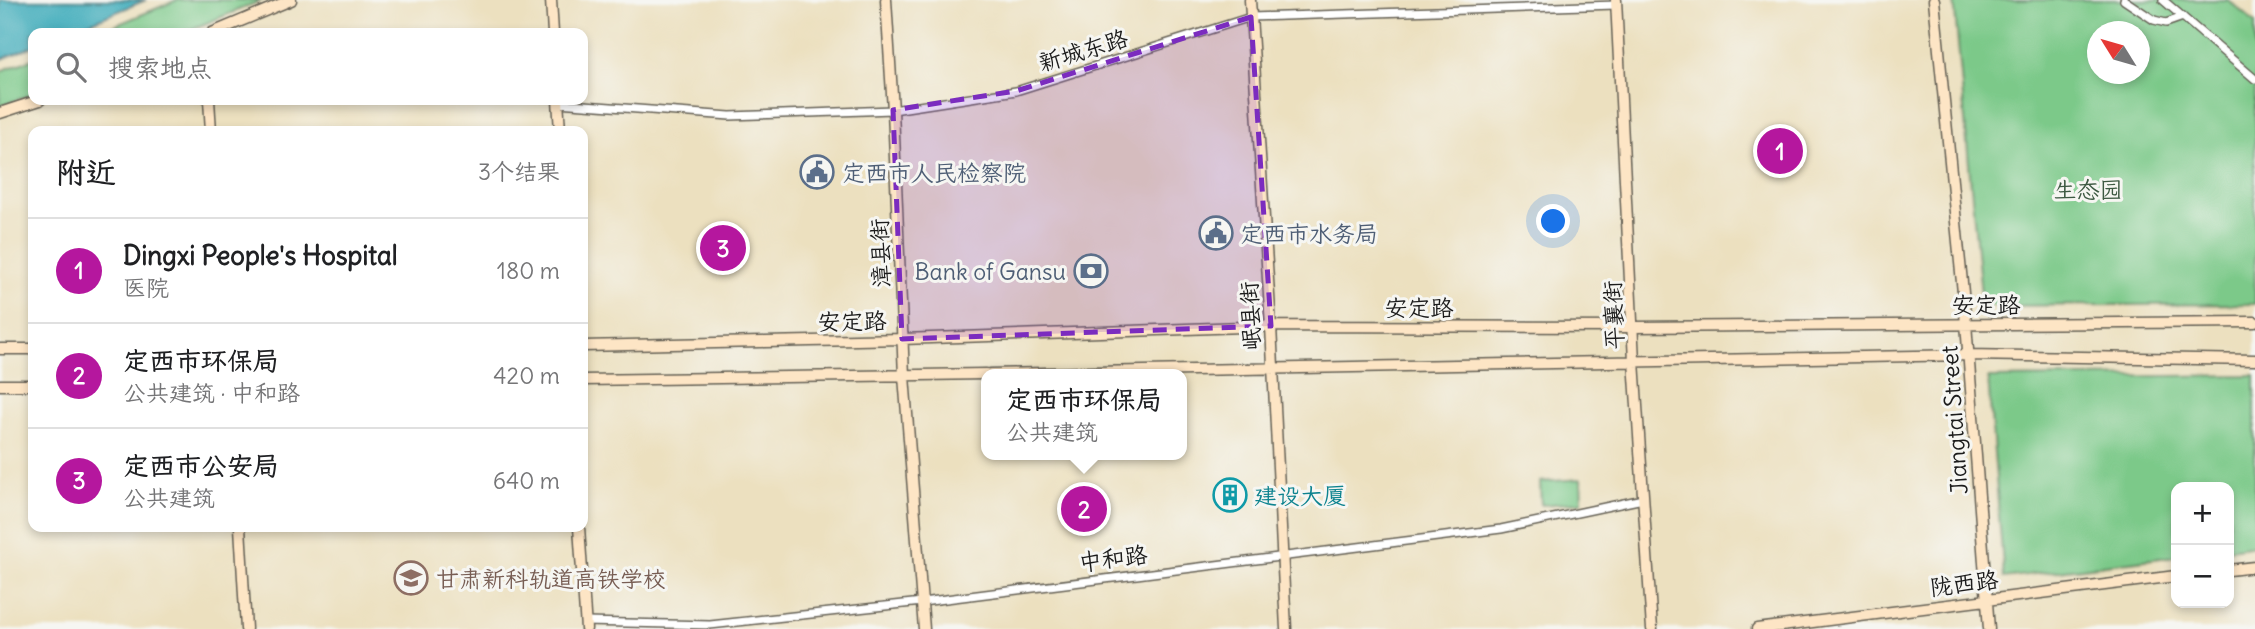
<!DOCTYPE html>
<html lang="zh">
<head>
<meta charset="utf-8">
<style>
  :root { --surface:#fff; --page:#f6f6f6; --text:#202124; --muted:#757577; --line:#e0e0e0; --accent:#b5179e }
  body { margin:0; font-family:Delius,"LXGW WenKai TC",sans-serif; background:var(--page); color:var(--text) }
  .controls { position:absolute; right:21px; bottom:21px; display:grid; overflow:hidden; border-radius:14px; box-shadow:0 4px 10px #0003 }
  .controls button { width:63px; height:63px; display:grid; place-items:center; padding:0; border:0; border-bottom:2px solid var(--line); background:var(--surface); color:var(--text); font:35px sans-serif }
  .compass { position:absolute; left:2087px; top:21px; width:63px; height:63px; border-radius:50%; background:var(--surface); box-shadow:0 4px 10px #0003; rotate:307deg }
  .you { position:absolute; left:1554px; top:222px; width:24px; height:24px; margin:-18px; border:5px solid #fff; border-radius:50%; background:#1a73e8; box-shadow:0 0 0 10px #1a73e833 }
  .badge { display:grid; place-items:center; width:46px; height:46px; border-radius:50%; background:var(--accent); color:#fff; font-size:23px; font-weight:700 }
  .pin { position:absolute; translate:-50% -50%; border:4px solid #fff; box-shadow:0 2px 7px #0006 }
  .popup { position:absolute; left:981px; top:369px; width:206px; height:91px; box-sizing:border-box; display:grid; place-content:center; border-radius:14px; background:var(--surface); filter:drop-shadow(0 2px 5px #0005); font-size:23px; white-space:nowrap; color:var(--muted) }
  .popup b { font-size:26px; color:var(--text) }
  .popup::after { content:''; position:absolute; left:50%; top:100%; margin-left:-14px; border:14px solid transparent; border-top-color:var(--surface) }
  .list { margin:0; padding:0; list-style:none }
  h2 { display:flex; justify-content:space-between; align-items:center; height:91px; margin:0; padding:0 28px; font-size:30px }
  h2 small { font-size:23px; font-weight:400; color:var(--muted) }
  .list li { display:grid; grid-template-columns:46px 1fr auto; gap:21px; align-items:center; box-sizing:border-box; height:105px; padding:0 28px; border-top:2px solid var(--line) }
  .list b { display:block; font-size:26px; white-space:nowrap }
  .list p { margin:0; font-size:23px; white-space:nowrap; color:var(--muted) }
  .list em { font-size:23px; font-style:normal; color:var(--muted) }
  .icon { flex:none; width:38px; height:38px; fill:none; stroke:currentColor; stroke-width:2; stroke-linecap:round; stroke-linejoin:round }
  .map { position:relative; flex:none; width:2255px; height:629px; overflow:hidden }
  .search { position:absolute; background:var(--surface); box-shadow:0 4px 10px #0003; left:28px; top:28px; width:560px; height:77px; display:flex; align-items:center; gap:18px; box-sizing:border-box; padding:0 24px; border-radius:14px; color:var(--muted); font-size:26px }
  .panel { position:absolute; background:var(--surface); box-shadow:0 4px 10px #0003; left:28px; top:126px; width:560px; height:406px; border-radius:14px }
  .map>svg:first-child { display:block }
  .green { fill:#7bc989; stroke:#4c7252; stroke-width:2; fill-rule:evenodd }
  .water { fill:#3baaba; stroke:#2c636b; stroke-width:2 }
  .lines { fill:none; stroke-linecap:round; stroke-linejoin:round }
  .street-casing { stroke:#656155; stroke-width:10 }
  .secondary-casing { stroke:#656155; stroke-width:13 }
  .street { stroke:#fff; stroke-width:7 }
  .secondary { stroke:#fde5c5; stroke-width:10 }
  .marked { fill:#7b2cbf; fill-opacity:0.2; stroke:#7b2cbf; stroke-width:5; stroke-dasharray:14 9; stroke-linejoin:round }
  .labels { text-anchor:middle; dominant-baseline:central; stroke-width:6; stroke-linejoin:round; paint-order:stroke }
  .street-label { font-size:23px; fill:#1c1c1c; stroke:#f6f6f2 }
  .service-label { font-size:23px; fill:#4e5e75; stroke:#f6f6f2; text-anchor:start }
  .park-label { font-size:23px; fill:#3d5942; stroke:#f6f6f2 }
  .culture-label { font-size:23px; fill:#0d838f; stroke:#f6f6f2; text-anchor:start }
  .education-label { font-size:23px; fill:#785e54; stroke:#f6f6f2; text-anchor:start }
</style>
</head>
<body>
<div class="map">
<svg width="2255" height="629" viewBox="0 0 2255 629">
  <rect width="100%" height="100%" fill="#f6f6f2"/>
  <filter id="ink" filterUnits="userSpaceOnUse"><feTurbulence type="fractalNoise" baseFrequency=".0143" numOctaves="2"/><feDisplacementMap in="SourceGraphic" scale="14" xChannelSelector="R" yChannelSelector="G"/><feConvolveMatrix kernelMatrix="1 2 1 2 8 2 1 2 1" color-interpolation-filters="sRGB"/></filter>
  <filter id="wash" filterUnits="userSpaceOnUse"><feTurbulence type="fractalNoise" baseFrequency=".00686" numOctaves="4" result="noise"/><feDisplacementMap in="SourceGraphic" scale="28" xChannelSelector="R" yChannelSelector="G"/><feGaussianBlur stdDeviation="1.57" result="paint"/><feColorMatrix in="noise" values="0 0 0 0 0 0 0 0 0 0 0 0 0 0 0 0 0 1.4 0 .05"/><feComposite in="paint" operator="in"/></filter>
  <g filter="url(#wash)">
    <rect width="100%" height="100%" fill="#ece0bf"/>
    <path class="green" d="M177,0H263L182,33H97Z
      M1954,0H2228L2255,23V304L1982,306ZM2098,32H2140V74H2098Z
      M33,59V94L0,106V71Z
      M2255,375V545L2229,549V487H2176V556L2004,578L1988,378Z
      M1581,479L1582,502L1541,505L1540,482Z"/>
    <path class="water" d="M0,0H146L65,33H33V46L0,60Z"/>
  </g>
  <g filter="url(#ink)">
    <g class="lines">
      <defs>
        <path id="street" d="M2124,0L2154,20L2166,23L2183,17
          M2163,0L2255,79
          M558,103L730,116L893,110L1016,91L1251,17L1616,5
          M585,622L710,625L922,602L1501,529L1643,499"/>
        <path id="secondary" d="M551,0L553,33
          M886,0L893,110L904,376L924,629
          M1250,0L1271,326L1286,629
          M1616,0L1634,361L1652,629
          M1934,0L1966,323L1989,629
          M212,33L291,0
          M209,100L211,131
          M558,100L560,131
          M0,113L40,100
          M583,346L902,339L1271,326L1633,327L2255,322
          M0,349H33
          M990,374L1968,355L2255,360
          M583,380L986,374
          M0,385H33
          M240,527L246,629
          M579,527L586,629
          M2229,570L2255,567
          M1757,629L2176,576"/>
      </defs>
      <use href="#street" class="street-casing"/>
      <use href="#secondary" class="secondary-casing"/>
      <use href="#street" class="street"/>
      <use href="#secondary" class="secondary"/>
    </g>
  </g>
  <path class="marked" d="M1251,17L1271,326L902,339L893,110L1016,91Z"/>
  <defs>
    <symbol id="civic-ring" viewBox="-11 -11 22 22"><circle r="9.5" fill="#f6f6f2" stroke="#5c6f8a" stroke-width="1.5"/><path d="M-.6-6.5H3V-4.5H.6V-3L4-1V1h2V6H-6V1h2V-1L-.6-3ZM-1.2 2.5V6h2.4V2.5Z" fill="#5c6f8a"/></symbol>
    <symbol id="bank-ring" viewBox="-11 -11 22 22"><circle r="9.5" fill="#f6f6f2" stroke="#5c6f8a" stroke-width="1.5"/><path d="M-6-4H6V4H-6ZM0-2.3a2.3 2.3 0 1 0 0 4.6a2.3 2.3 0 1 0 0-4.6Z" fill="#5c6f8a"/></symbol>
    <symbol id="building-ring" viewBox="-11 -11 22 22"><circle r="9.5" fill="#f6f6f2" stroke="#0f9aa8" stroke-width="1.5"/><path d="M-4-6H4V6H1V3H-1V6H-4ZM-2.5-4.3h1.7v1.8h-1.7ZM.8-4.3h1.7v1.8H.8ZM-2.5-1h1.7V.8h-1.7ZM.8-1h1.7V.8H.8Z" fill="#0f9aa8"/></symbol>
    <symbol id="school-ring" viewBox="-11 -11 22 22"><circle r="9.5" fill="#f6f6f2" stroke="#8d6e63" stroke-width="1.5"/><path d="M0-5L7-2L0 1L-7-2ZM-4 1L0 2.5L4 1V4Q0 6-4 4Z" fill="#8d6e63"/></symbol>
  </defs>
  <g fill-rule="evenodd">
    <use href="#civic-ring" x="798" y="153" width="38" height="38"/>
    <use href="#civic-ring" x="1197" y="214" width="38" height="38"/>
    <use href="#bank-ring" x="1072" y="252" width="38" height="38"/>
    <use href="#building-ring" x="1211" y="476" width="38" height="38"/>
    <use href="#school-ring" x="392" y="559" width="38" height="38"/>
  </g>
  <g class="labels">
    <g class="street-label">
      <text transform="translate(1083 50) rotate(-17)">新城东路</text>
      <text transform="translate(880 253) rotate(-92)">漳县街</text>
      <text x="1986" y="304">安定路</text>
      <text x="1419" y="307">安定路</text>
      <text transform="translate(1613 315) rotate(-92)">平襄街</text>
      <text transform="translate(1250 316) rotate(-93)">岷县街</text>
      <text transform="translate(852 321) rotate(-1)">安定路</text>
      <text transform="translate(1954 420) rotate(-94)">Jiangtai Street</text>
      <text transform="translate(1113 558) rotate(-7)">中和路</text>
      <text transform="translate(1964 583) rotate(-7)">陇西路</text>
    </g>
    <g class="service-label">
      <text x="842" y="172">定西市人民检察院</text>
      <text x="1240" y="233">定西市水务局</text>
      <text x="1066" y="271" text-anchor="end">Bank of Gansu</text>
    </g>
    <g class="park-label">
      <text x="2088" y="189">生态园</text>
    </g>
    <g class="culture-label">
      <text x="1254" y="495">建设大厦</text>
    </g>
    <g class="education-label">
      <text x="436" y="578">甘肃新科轨道高铁学校</text>
    </g>
  </g>
</svg>
<div class="controls">
<button>+</button>
<button>−</button>
</div>
<svg class="compass" viewBox="-18 -18 36 36"><path d="M0-13l5 13h-10z" fill="#e53935"/><path d="M0 13l5-13h-10z" fill="#757577"/></svg>
<div class="you"></div>
<div class="pin badge" style="left:1780px;top:151px">1</div>
<div class="pin badge" style="left:1084px;top:509px">2</div>
<div class="popup"><b>定西市环保局</b>公共建筑</div>
<div class="pin badge" style="left:723px;top:248px">3</div>
<div class="search"><svg class="icon" aria-label="search" viewBox="0 0 24 24"><circle cx="10" cy="10" r="6"/><path d="M15 15l6 6"/></svg>搜索地点</div>
<section class="panel">
<h2>附近<small>3个结果</small></h2>
<ul class="list">
<li><span class="badge">1</span><div><b>Dingxi People's Hospital</b><p>医院</p></div><em>180 m</em></li>
<li><span class="badge">2</span><div><b>定西市环保局</b><p>公共建筑 · 中和路</p></div><em>420 m</em></li>
<li><span class="badge">3</span><div><b>定西市公安局</b><p>公共建筑</p></div><em>640 m</em></li>
</ul>
</section>
</div>
</body>
</html>
